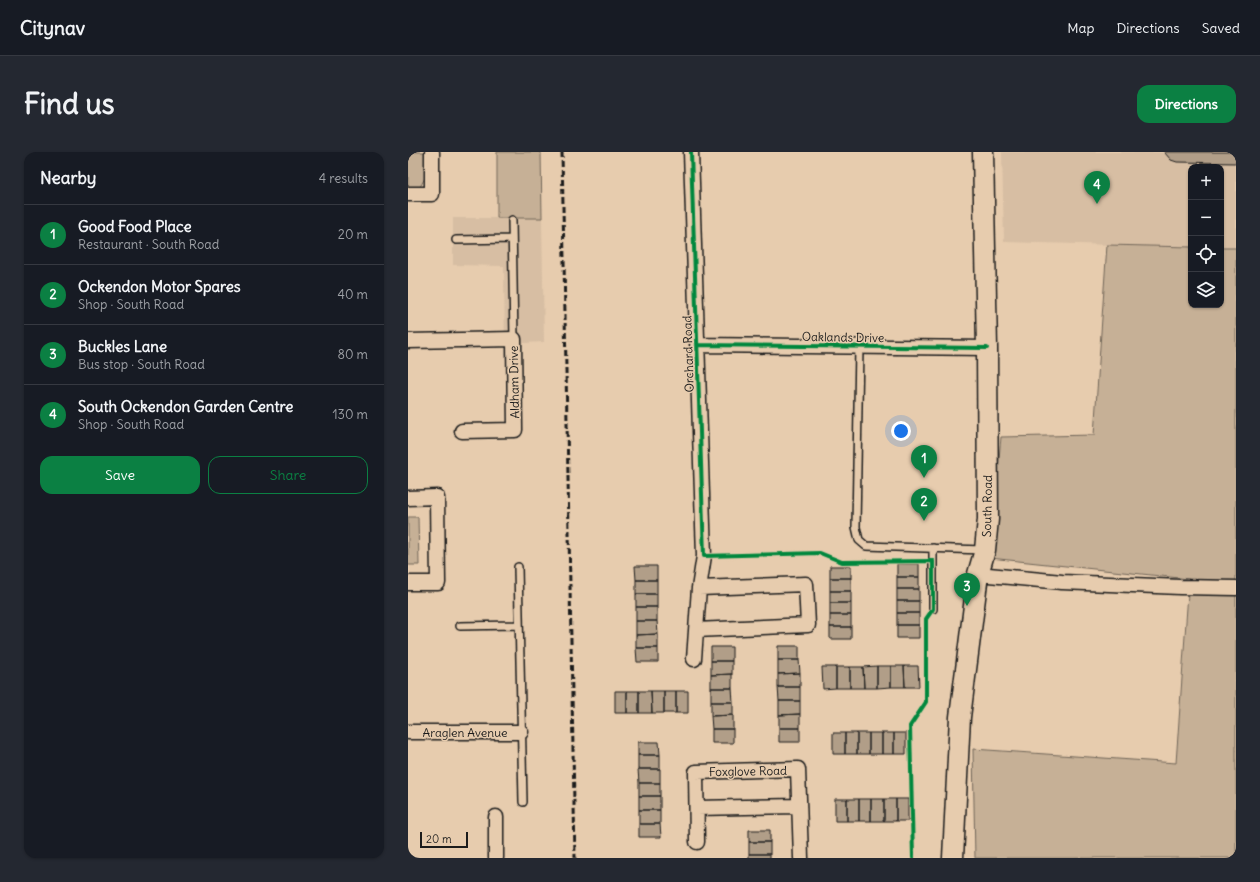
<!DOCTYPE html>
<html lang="en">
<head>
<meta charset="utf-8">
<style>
  :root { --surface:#171b24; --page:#242831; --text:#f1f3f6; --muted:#9ea1a6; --line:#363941; --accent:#0b8043 }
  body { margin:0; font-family:Delius,sans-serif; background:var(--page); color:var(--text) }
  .controls { position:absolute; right:12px; top:12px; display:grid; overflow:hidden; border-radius:8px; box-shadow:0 1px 3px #0004 }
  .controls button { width:36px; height:36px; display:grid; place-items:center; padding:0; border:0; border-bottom:1px solid var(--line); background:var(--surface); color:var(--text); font:20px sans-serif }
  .scale { position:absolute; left:12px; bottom:10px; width:48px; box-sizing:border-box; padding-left:4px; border:2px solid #1c1c1c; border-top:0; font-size:11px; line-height:14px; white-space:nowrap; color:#1c1c1c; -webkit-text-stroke:3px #e7ccae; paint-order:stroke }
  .you { position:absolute; left:493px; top:279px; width:14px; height:14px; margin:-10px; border:3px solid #fff; border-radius:50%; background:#1a73e8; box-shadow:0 0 0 6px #1a73e833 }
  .badge { display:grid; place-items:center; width:26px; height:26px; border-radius:50%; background:var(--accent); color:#fff; font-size:13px; font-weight:700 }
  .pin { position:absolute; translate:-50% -33px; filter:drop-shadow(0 1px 2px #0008) }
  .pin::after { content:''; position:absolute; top:21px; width:14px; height:12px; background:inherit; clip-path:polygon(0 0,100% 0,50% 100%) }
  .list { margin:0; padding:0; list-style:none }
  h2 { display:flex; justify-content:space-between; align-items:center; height:52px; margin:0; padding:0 16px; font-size:17px }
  h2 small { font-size:13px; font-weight:400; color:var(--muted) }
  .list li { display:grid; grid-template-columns:26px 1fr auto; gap:12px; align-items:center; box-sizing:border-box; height:60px; padding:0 16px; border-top:1px solid var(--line) }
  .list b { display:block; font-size:15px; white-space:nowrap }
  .list p { margin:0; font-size:13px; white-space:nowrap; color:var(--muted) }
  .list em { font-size:13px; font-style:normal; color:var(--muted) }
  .actions { display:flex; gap:8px; padding:12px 16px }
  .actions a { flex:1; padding:9px 0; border:1px solid var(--accent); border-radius:12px; text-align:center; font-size:14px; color:var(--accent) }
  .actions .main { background:var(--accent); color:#fff }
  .icon { flex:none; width:22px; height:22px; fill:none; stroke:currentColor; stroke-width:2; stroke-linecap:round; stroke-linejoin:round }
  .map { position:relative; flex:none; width:828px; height:706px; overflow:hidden; border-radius:12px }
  header { display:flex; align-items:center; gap:24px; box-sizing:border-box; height:56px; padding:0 20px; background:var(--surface); border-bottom:1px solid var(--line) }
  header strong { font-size:19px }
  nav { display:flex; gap:22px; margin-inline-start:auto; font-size:14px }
  .intro { display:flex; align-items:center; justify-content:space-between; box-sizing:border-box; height:96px; padding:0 24px }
  h1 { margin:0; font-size:28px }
  .button { padding:10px 18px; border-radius:12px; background:var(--accent); color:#fff; font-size:14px; font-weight:700 }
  main { display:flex; gap:24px; padding:0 24px }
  aside { flex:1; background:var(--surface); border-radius:12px; box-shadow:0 1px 3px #0004 }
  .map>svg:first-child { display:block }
  .built { fill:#d7bea3 }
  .green { fill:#c6b096; stroke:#716659 }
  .building { fill:#b19e88; stroke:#1c1c1c }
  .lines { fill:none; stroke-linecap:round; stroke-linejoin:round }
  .lane-casing { stroke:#1c1c1c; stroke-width:10 }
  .street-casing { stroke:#1c1c1c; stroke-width:17 }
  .secondary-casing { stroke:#1c1c1c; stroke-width:23 }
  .lane { stroke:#e7ccae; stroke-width:7 }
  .street { stroke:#e7ccae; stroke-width:14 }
  .secondary { stroke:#e7ccae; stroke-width:20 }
  .rail { stroke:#1c1c1c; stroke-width:3; stroke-dasharray:6 3; stroke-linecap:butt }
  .cycleway-casing { stroke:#e7ccae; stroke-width:6 }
  .cycleway { stroke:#00873e; stroke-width:4 }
  .labels { text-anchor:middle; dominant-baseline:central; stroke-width:3; stroke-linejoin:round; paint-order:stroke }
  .street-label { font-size:12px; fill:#1c1c1c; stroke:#e7ccae }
</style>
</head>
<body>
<header>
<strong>Citynav</strong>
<nav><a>Map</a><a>Directions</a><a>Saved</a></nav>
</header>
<div class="intro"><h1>Find us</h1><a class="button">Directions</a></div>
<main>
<aside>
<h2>Nearby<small>4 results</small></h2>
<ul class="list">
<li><span class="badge">1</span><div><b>Good Food Place</b><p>Restaurant · South Road</p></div><em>20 m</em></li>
<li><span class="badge">2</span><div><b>Ockendon Motor Spares</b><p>Shop · South Road</p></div><em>40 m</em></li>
<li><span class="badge">3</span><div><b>Buckles Lane</b><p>Bus stop · South Road</p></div><em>80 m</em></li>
<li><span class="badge">4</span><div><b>South Ockendon Garden Centre</b><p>Shop · South Road</p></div><em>130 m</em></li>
</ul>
<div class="actions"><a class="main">Save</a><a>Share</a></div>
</aside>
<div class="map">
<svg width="828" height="706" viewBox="0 0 828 706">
  <rect width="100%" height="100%" fill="#e7ccae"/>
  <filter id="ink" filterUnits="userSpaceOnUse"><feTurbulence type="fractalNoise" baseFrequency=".025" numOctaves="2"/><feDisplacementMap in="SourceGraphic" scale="8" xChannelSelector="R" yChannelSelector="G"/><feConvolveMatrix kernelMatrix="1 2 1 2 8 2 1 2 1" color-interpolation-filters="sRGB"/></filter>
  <g filter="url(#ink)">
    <path class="built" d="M594,0H828V96H813V15H783V95L596,90Z
      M45,66H134L136,190L115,191V205H97L96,114L45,113Z"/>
    <path class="green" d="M0,0H19L20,20L11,37H0Z
      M89,0H133L134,66H89Z
      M699,93L783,95V153H813V96H828V706H567L565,597L768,611L781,427L582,406L593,285L686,283Z
      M0,365H10L11,413H0Z"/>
    <path class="building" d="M756,0H828V11L769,10L763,8Z
      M489,412H511V425H489Z
      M227,414H249V428H228Z
      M422,414H443V426H422Z
      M489,425H511V437H489Z
      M422,426H443V439H422Z
      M228,428H249V442H228Z
      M489,437H511V449H489Z
      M422,439H443V451H422Z
      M228,442H249V455H228Z
      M489,449H511V461H489Z
      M422,451H443V463H422Z
      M228,455H249V469H228Z
      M489,461H511V473H489Z
      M422,463H443V475H422Z
      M228,469H249L250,482L228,483Z
      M489,473H511V486H489Z
      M422,475H443V487H422Z
      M250,482V496H228V483Z
      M370,494H391V508H370Z
      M303,495H324V509H303Z
      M228,496H250V510H229Z
      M370,508H391L392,521L370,522Z
      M303,509H324V522L303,523Z
      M469,514H483V535L469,536Z
      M469,514V536H456L455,515Z
      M483,514H496L497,535H483Z
      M496,514H510L511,535H497Z
      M414,515H428V536L415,537Z
      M428,515H442V536H428Z
      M442,515H455L456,536H442Z
      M392,521V535H370V522Z
      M324,522V536H303V523Z
      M370,535H392V549H371Z
      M303,536H324L325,550H303Z
      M207,539H219V561H207Z
      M219,539H231V561H219Z
      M231,539H243L244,561H231Z
      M243,539H256V561H244Z
      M256,539H268V561H256Z
      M268,539H280V561H268Z
      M371,549H392V562L371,563Z
      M303,550H325V563L303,564Z
      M392,562V576H371V563Z
      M325,563V577H304L303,564Z
      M371,576H392V590H371Z
      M304,577H325V591H304Z
      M425,581H437V602H425Z
      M437,581H449V602H437Z
      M449,581H461V602H449Z
      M461,581H474V602H461Z
      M474,581H486V602H474Z
      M486,581H498V602H486Z
      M230,590H251L252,603H230Z
      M230,603H252V617H230Z
      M230,617H252V631H231Z
      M231,631H252V644H231Z
      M231,644H252V658H231Z
      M427,647H439V669H427Z
      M439,647H451V669H439Z
      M451,647H463V669H451Z
      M463,647H476V669H463Z
      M476,647H488V669H476Z
      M488,647H500V669H488Z
      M231,658H252V672H231Z
      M231,672H252L253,685H231Z
      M341,678H362V690H341Z
      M341,690H362V702H341Z
      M341,702H362V706H341Z"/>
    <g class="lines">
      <defs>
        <path id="lane" d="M104,68L106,187
          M48,88L104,87
          M451,195L448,375L451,388L458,394L575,398
          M525,396V457
          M110,415L115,650
          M52,474L111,473"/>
        <path id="street" d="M283,0L296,404L291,436L286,507
          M0,42H24V0
          M0,189L106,187L107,278L54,279
          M290,193L579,196
          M0,346L29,345L30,431H0
          M570,422L654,430L772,435L828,436
          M288,478L400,473L398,432L291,436
          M0,580H113
          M289,656L391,654
          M88,665V706
          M289,690L288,620L390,617L393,706"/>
        <path id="secondary" d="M545,706L552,565L570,422L577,398L580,367L579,196L575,0"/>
      </defs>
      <use href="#lane" class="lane-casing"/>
      <use href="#street" class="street-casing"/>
      <use href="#secondary" class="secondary-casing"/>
      <use href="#lane" class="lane"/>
      <use href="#street" class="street"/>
      <use href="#secondary" class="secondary"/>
      <path class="rail" d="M154,0L167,706"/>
      <defs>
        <path id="cycleway" d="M283,0L296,404L412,401L434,410L525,409V457L518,467V550L502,574L505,706
          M290,193L579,196"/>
      </defs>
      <use href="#cycleway" class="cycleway-casing"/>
      <use href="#cycleway" class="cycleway"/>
    </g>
  </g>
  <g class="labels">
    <g class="street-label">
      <text transform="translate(435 185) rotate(1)">Oaklands Drive</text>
      <text transform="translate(280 202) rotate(-92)">Orchard Road</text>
      <text transform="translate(106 230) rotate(-91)">Aldham Drive</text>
      <text transform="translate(579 354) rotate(-89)">South Road</text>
      <text x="57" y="580">Araglen Avenue</text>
      <text transform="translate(340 619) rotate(-1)">Foxglove Road</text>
    </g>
  </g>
</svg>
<div class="controls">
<button>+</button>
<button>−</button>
<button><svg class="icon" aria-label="locate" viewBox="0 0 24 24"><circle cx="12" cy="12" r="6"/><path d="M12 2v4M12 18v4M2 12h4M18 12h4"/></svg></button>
<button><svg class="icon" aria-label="layers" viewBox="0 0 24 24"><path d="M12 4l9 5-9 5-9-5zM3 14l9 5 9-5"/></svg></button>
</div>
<div class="scale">20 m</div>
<div class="you"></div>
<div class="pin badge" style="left:516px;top:326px">1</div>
<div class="pin badge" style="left:516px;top:369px">2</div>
<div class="pin badge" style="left:559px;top:454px">3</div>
<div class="pin badge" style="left:689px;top:52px">4</div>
</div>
</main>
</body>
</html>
